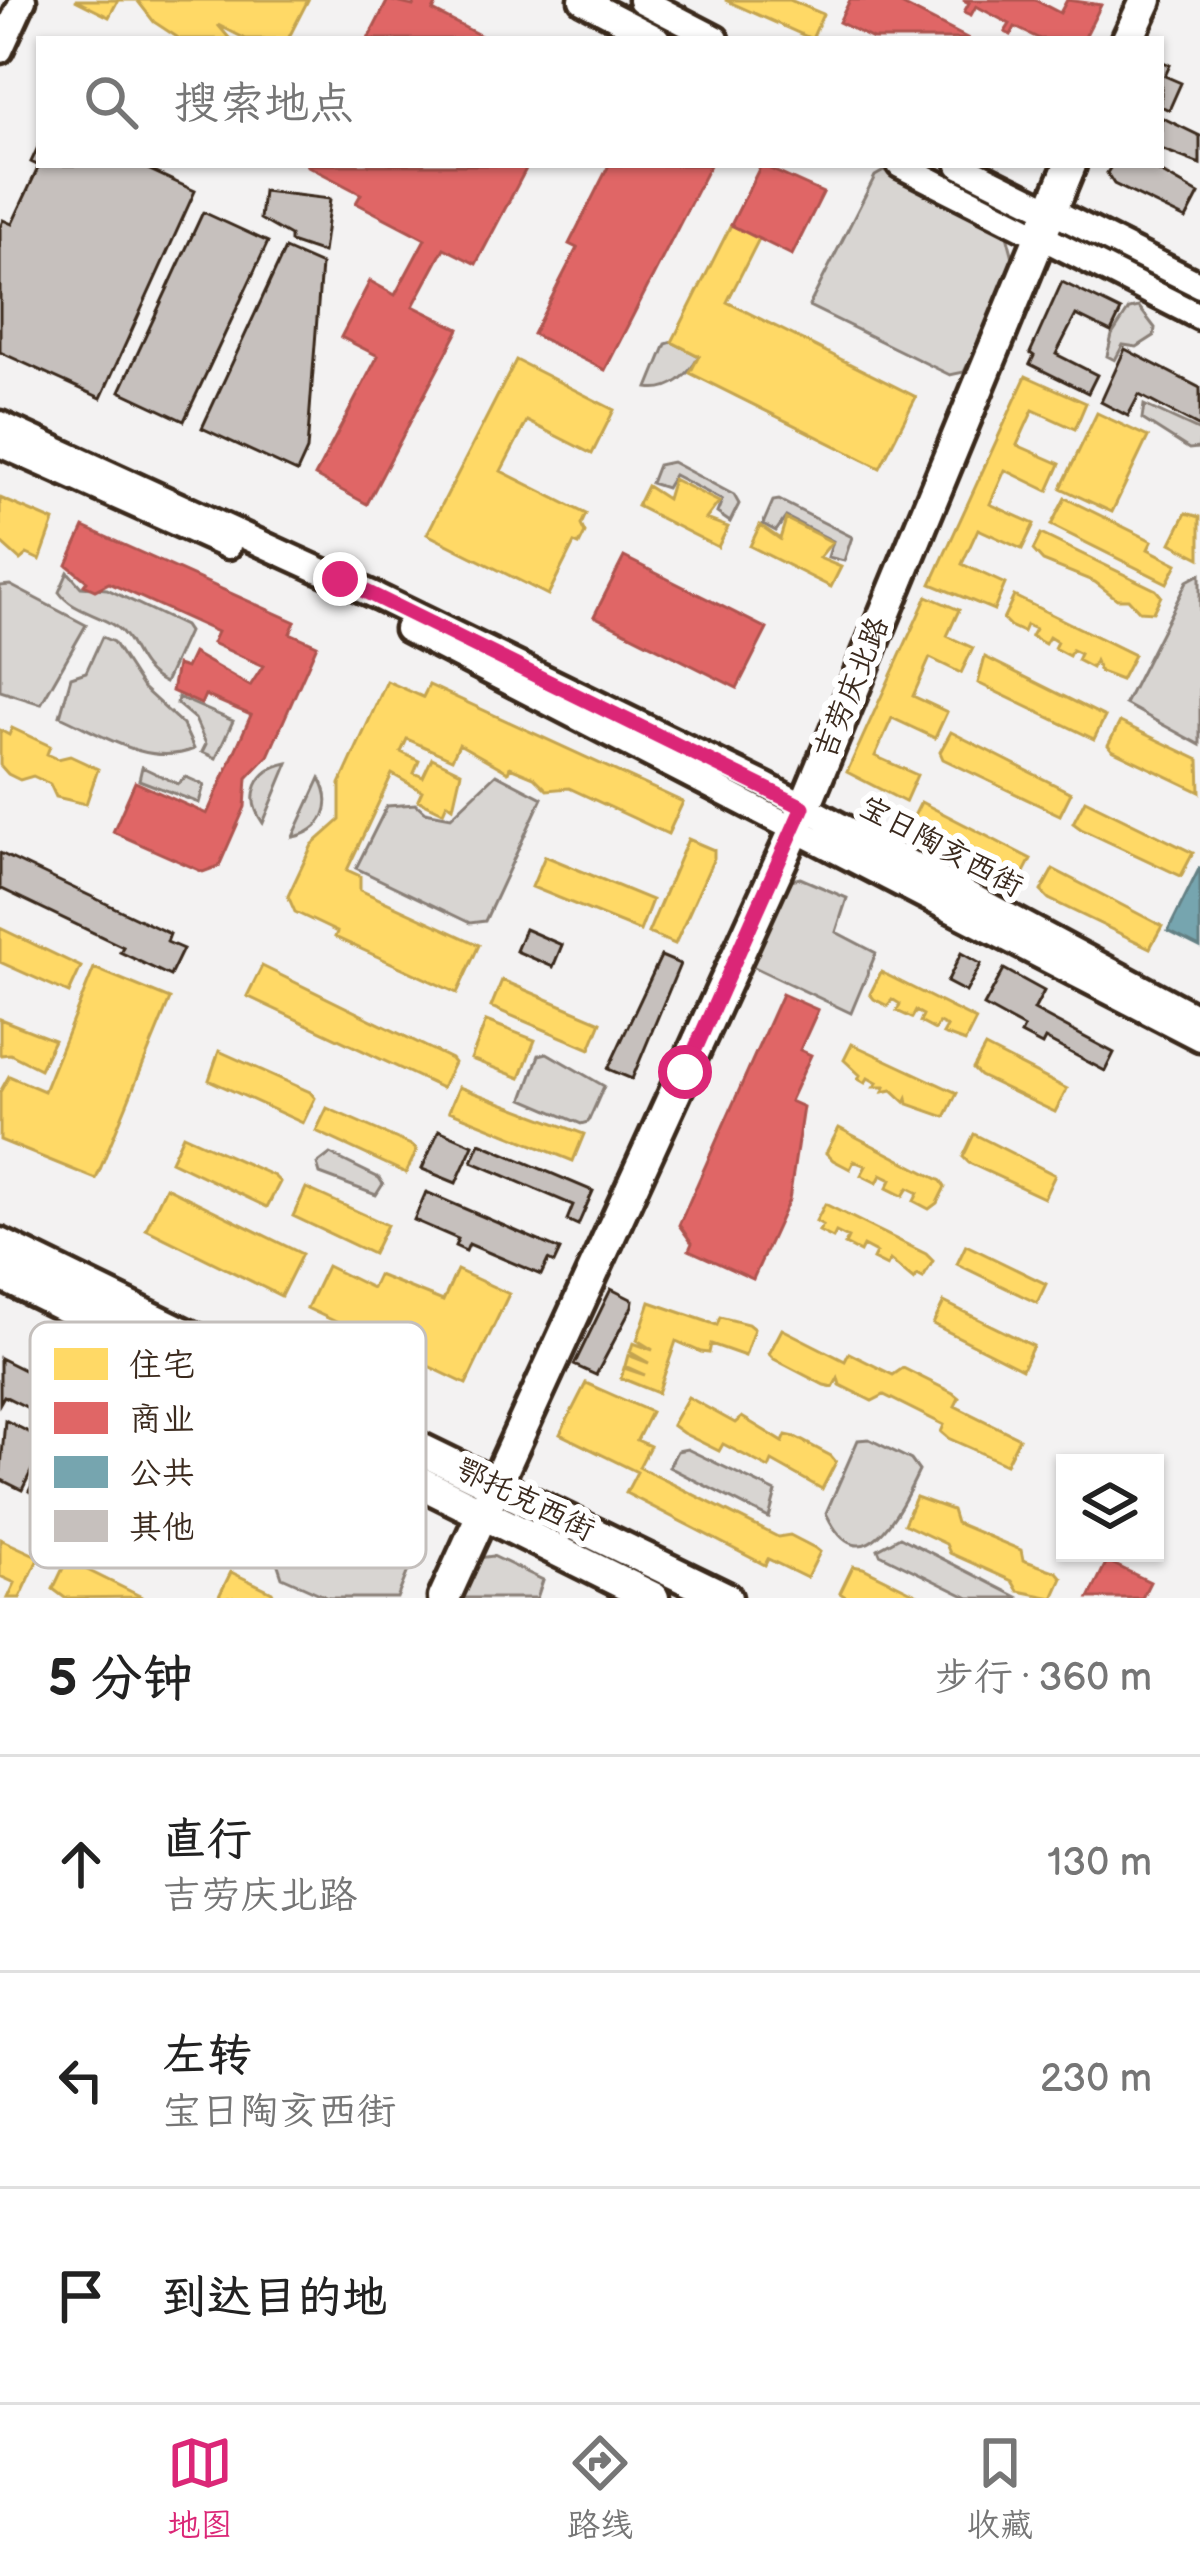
<!DOCTYPE html>
<html lang="zh">
<head>
<meta charset="utf-8">
<style>
  :root { --surface:#fff; --page:#f6f6f6; --text:#222; --muted:#767676; --line:#e0e0e0; --accent:#db2777 }
  body { margin:0; font-family:"Balsamiq Sans","LXGW WenKai TC",sans-serif; background:var(--page); color:var(--text) }
  .controls { position:absolute; right:36px; bottom:36px; display:grid; overflow:hidden; border-radius:0px; box-shadow:0 3px 9px #0004 }
  .controls button { width:108px; height:108px; display:grid; place-items:center; padding:0; border:0; border-bottom:3px solid var(--line); background:var(--surface); color:var(--text); font:60px sans-serif }
  .stop { position:absolute; width:36px; height:36px; margin:-27px; border:9px solid #db2777; border-radius:50%; background:#fff }
  .stop.end { background:#db2777; border-color:#fff; box-shadow:0 3px 12px #0008 }
  .list { margin:0; padding:0; list-style:none }
  h2 { display:flex; justify-content:space-between; align-items:center; height:156px; margin:0; padding:0 48px; font-size:51px }
  h2 small { font-size:39px; font-weight:400; color:var(--muted) }
  .list li { display:grid; grid-template-columns:78px 1fr auto; gap:36px; align-items:center; box-sizing:border-box; height:216px; padding:0 48px; border-top:3px solid var(--line) }
  .list b { display:block; font-size:45px; white-space:nowrap }
  .list p { margin:0; font-size:39px; white-space:nowrap; color:var(--muted) }
  .list em { font-size:39px; font-style:normal; color:var(--muted) }
  .icon { flex:none; width:66px; height:66px; fill:none; stroke:currentColor; stroke-width:2; stroke-linecap:round; stroke-linejoin:round }
  .map { position:relative; flex:none; width:1200px; height:1598px; overflow:hidden }
  .search { position:absolute; background:var(--surface); box-shadow:0 3px 9px #0004; left:36px; right:36px; top:36px; height:132px; display:flex; align-items:center; gap:30px; box-sizing:border-box; padding:0 42px; border-radius:0px; color:var(--muted); font-size:45px }
  .sheet { height:804px; background:var(--surface) }
  nav { display:flex; justify-content:space-around; align-items:center; box-sizing:border-box; height:168px; border-top:3px solid var(--line); background:var(--surface); font-size:33px; color:var(--muted) }
  nav a { display:grid; justify-items:center; gap:6px }
  nav .on { color:var(--accent) }
  .map>svg:first-child { display:block }
  .green { fill:#d8d5d2; stroke:#8a8078; stroke-width:3 }
  .homes { fill:#ffd966; stroke:#c4a450; stroke-width:3 }
  .shops { fill:#e06666; stroke:#ae5450; stroke-width:3 }
  .public { fill:#76a5af; stroke:#648084; stroke-width:3 }
  .building { fill:#c6c0bd; stroke:#3b2a1e; stroke-width:3 }
  .lines { fill:none; stroke-linecap:round; stroke-linejoin:round }
  .minor-casing { stroke:#3b2a1e; stroke-width:33 }
  .major-casing { stroke:#3b2a1e; stroke-width:39 }
  .minor { stroke:#fff; stroke-width:24 }
  .major { stroke:#fff; stroke-width:30 }
  .route { stroke:#db2777; stroke-width:15 }
  .labels { text-anchor:middle; dominant-baseline:central; stroke-width:12; stroke-linejoin:round; paint-order:stroke }
  .street-label { font-size:30px; fill:#3b2a1e; stroke:#fff }
  .key { fill:#fff; stroke:#c4bfbc; stroke-width:3 }
  .key-label { font-size:33px; fill:#3b2a1e }
</style>
</head>
<body>
<div class="map">
<svg width="1200" height="1598" viewBox="0 0 1200 1598">
  <rect width="100%" height="100%" fill="#f3f2f2"/>
  <filter id="ink" filterUnits="userSpaceOnUse"><feTurbulence type="fractalNoise" baseFrequency=".00833" numOctaves="2"/><feDisplacementMap in="SourceGraphic" scale="24" xChannelSelector="R" yChannelSelector="G"/><feConvolveMatrix kernelMatrix="1 2 1 2 8 2 1 2 1" color-interpolation-filters="sRGB"/></filter>
  <g filter="url(#ink)">
    <path class="green" d="M891,167L1005,227L1015,265L964,372L950,375L809,306L875,176Z
      M1139,307L1155,328L1154,336L1137,347L1123,345L1115,360L1107,356L1112,335L1129,309Z
      M672,342L699,356C689,375 671,392 648,388L666,344Z
      M1144,405L1200,431L1199,448L1189,449L1142,419Z
      M672,462L734,495L739,504L730,522L717,513L722,500L674,475L666,488L651,483L658,465Z
      M779,500L852,537L844,561L828,557L833,541L786,517L776,531L763,524L773,501Z
      M68,572L81,587L107,589L184,626L188,632L165,683C134,668 136,641 116,627C97,613 73,612 59,592Z
      M1200,574V745L1125,704L1187,581Z
      M10,585L86,625L41,704L0,691V586Z
      M102,637L113,642L143,688L183,725L194,749C149,768 101,734 60,716L71,677L86,672Z
      M178,697L233,721L216,758L202,752L206,744L195,719L177,704Z
      M288,763L263,823C244,797 256,769 288,763Z
      M142,767L178,784L186,777L204,785L199,803L139,780Z
      M496,774L542,798L485,921L470,923L356,868L387,806L416,804L425,812L451,817Z
      M320,778C335,805 324,831 293,837Z
      M800,878L847,898L836,932L876,953L851,1013L750,965L790,880Z
      M547,1053L604,1086L588,1122L581,1124L523,1099L539,1055Z
      M330,1154L379,1178L383,1184L376,1195L320,1174L317,1164Z
      M869,1439L911,1460L919,1471C901,1509 862,1590 826,1513L858,1440Z
      M687,1449L776,1492L769,1518L669,1467L677,1451Z
      M332,1463C366,1479 414,1490 425,1529L397,1598H329L282,1577L277,1562L321,1464Z
      M900,1537L1019,1598H969L880,1554L878,1549Z
      M493,1556L543,1580L537,1598H461L478,1558Z"/>
    <path class="homes" d="M75,0H308L288,39H246L218,25L230,39H180L154,22L137,0H118L109,17Z
      M725,0H790L823,14L812,39Z
      M731,225L759,239L727,302L916,397L880,468L690,373L699,356L672,342Z
      M516,360L614,410L592,454L527,421L501,471L586,514L581,525L585,533L579,545L574,543L548,595L427,534Z
      M1026,376L1086,403L1075,429L1033,410L1017,445L1060,464L1048,491L1005,470L990,504L1034,524L1022,549L978,529L962,564L1005,584L994,610L931,584Z
      M1097,413L1148,437L1112,512L1061,488Z
      M673,479L719,502L706,519L728,527L718,547L637,506L647,486L667,499Z
      M0,498L54,521L40,560L27,554L20,560L0,542Z
      M1065,498L1152,541L1148,549L1177,564L1167,583L1051,525Z
      M1186,513L1200,517V558L1171,543Z
      M786,519L832,542L819,558L841,567L831,587L750,546L760,525L780,539Z
      M1041,534L1156,590L1161,596L1153,612L1139,611L1128,599H1117L1095,582L1043,561L1033,550Z
      M927,596L959,610L947,636L973,648L961,673L930,658L913,696L947,712L935,738L892,718L875,756L917,775L905,802L847,772Z
      M1014,596L1134,655L1121,680L1100,672L1095,661L1092,668L1077,660L1080,654L1072,650L1069,656L1054,648L1057,642L1049,637L1045,644L1031,636L1035,629L1026,625L1023,632L1010,626L1003,619Z
      M985,657L1105,717L1094,739L978,683Z
      M387,681L423,697L429,685L683,802L668,834L569,788L547,790L534,777L510,767L508,772L459,744L452,759L407,739L401,752L419,761L414,773L423,777L432,758L461,772L453,807L447,803L443,812L418,800L422,791L392,774L347,870L360,876V890L479,945L457,993L335,937L337,932L295,912L288,896L312,845L340,820V784Z
      M1120,722L1199,760L1200,792L1112,750L1108,745Z
      M12,728L50,746L47,754L58,759L70,756L98,769L86,804L56,797L50,784L33,776L20,780L8,774L0,765V730L9,735Z
      M951,732L1071,793L1060,815L943,759L940,752Z
      M1085,800L1193,853L1181,876L1081,829L1073,823Z
      M921,802L1031,859L1020,880L917,831L910,824Z
      M688,839L714,850V858L675,944L648,933Z
      M545,856L652,900L640,931L532,887Z
      M1053,869L1162,926L1150,948L1049,899L1041,891Z
      M0,928L81,967L69,993L0,962Z
      M262,966L451,1059L454,1063L442,1088L247,996Z
      M94,968L170,999L96,1179L0,1140V1092L9,1076L44,1091Z
      M881,972L976,1020L965,1042L943,1034L947,1027L939,1023L935,1030L920,1022L923,1015L916,1011L912,1018L897,1011L900,1004L892,999L888,1006L874,999L870,994Z
      M502,980L601,1022L590,1049L491,1007Z
      M0,1019L54,1040L40,1069L10,1054L0,1055Z
      M486,1021L535,1040L520,1078L471,1059Z
      M852,1044L957,1093L945,1117L908,1104L907,1098L905,1102L892,1090L883,1092L885,1087H874L877,1083L868,1078L865,1083L858,1079L860,1075L844,1060Z
      M985,1047L1067,1089L1055,1112L980,1076L973,1069Z
      M219,1051L310,1092L315,1098L303,1123L209,1080Z
      M459,1087L584,1134L573,1161L449,1111Z
      M327,1108L411,1145L417,1150L406,1173L316,1131Z
      M839,1128L941,1181L945,1187L937,1203L929,1209L914,1201L918,1193L908,1188L903,1196L887,1188L891,1180L881,1175L877,1183L861,1175L866,1166L854,1161L850,1169L833,1160L826,1153Z
      M974,1134L1055,1175L1044,1198L969,1163L963,1157Z
      M183,1135L274,1176L280,1182L267,1207L171,1161Z
      M166,1187L302,1254L281,1296L146,1229Z
      M306,1188L387,1225L373,1254L293,1216Z
      M825,1204L926,1254L933,1261L923,1278L917,1275L914,1280L890,1260L887,1266L873,1259L876,1253L863,1246L860,1252L845,1244L848,1238L836,1232L833,1238L819,1231L823,1225L816,1221Z
      M966,1245L1046,1284L1037,1303L957,1264Z
      M327,1266L372,1288L378,1275L443,1301L457,1270L509,1294L466,1384L307,1308Z
      M650,1302L717,1325L720,1317L748,1324L754,1329L745,1356L711,1344L709,1353L701,1352L676,1341L658,1393L621,1378L624,1368L645,1375L625,1366L628,1355L649,1363L630,1352L633,1343L653,1350L637,1340Z
      M944,1302L1033,1346L1022,1369L933,1324Z
      M782,1329L845,1361L849,1353L893,1375L903,1368L953,1393L959,1398L955,1406L1019,1438L1006,1464L948,1438L941,1432L944,1425L884,1395L872,1401L840,1385L838,1378L833,1387L824,1385L774,1359L769,1354Z
      M586,1383L651,1412L637,1440L650,1446L639,1467L778,1537L790,1535L815,1548L820,1552L807,1578L768,1559L765,1565L626,1493L637,1472L560,1434Z
      M688,1397L735,1423L742,1417L783,1442L786,1435L795,1437L831,1456L836,1462L822,1489L772,1461L769,1468L723,1444L719,1451L683,1433L672,1425Z
      M916,1497L952,1510L956,1523L1021,1550L1023,1560L1057,1572L1062,1578L1053,1598L1018,1591L1012,1581L950,1553L946,1544L904,1524Z
      M0,1539L39,1557L20,1598H8L15,1583L0,1576Z
      M65,1564L79,1566L142,1597L65,1598L53,1589Z
      M853,1566L863,1568L924,1598H847L840,1593Z
      M231,1572L272,1592L275,1598H218Z"/>
    <path class="shops" d="M388,0L413,6L416,0H431L437,3L433,11L487,39H368Z
      M850,0H893L969,39H873L839,22Z
      M963,0H1035L1060,13L1067,0L1101,5L1084,39H1040L1015,27L1011,35L1005,32L1010,24L976,6L971,15L964,12L969,3Z
      M306,165H528L476,264L444,248L413,306L459,329L367,504L315,476L378,356L341,337L370,281L395,295L425,239L356,203L361,194Z
      M609,165H710L605,370L533,334L577,248L569,244Z
      M761,165L823,193L792,255L731,225Z
      M84,527L295,622L290,633L317,645L268,756L247,778L245,807L219,866L203,872L113,832L135,782L207,814L251,715L205,695L201,704L172,691L177,665L186,668L193,653L250,686L263,666L212,643L217,632L109,583L95,590L84,585L87,581L67,565Z
      M624,557L767,629L737,688L594,616Z
      M782,994L818,1010L800,1050L811,1055L790,1101L803,1107L789,1200L753,1279L689,1250L692,1243L679,1225Z
      M1107,1561L1150,1582L1142,1598H1089Z"/>
    <path class="public" d="M1200,867V947L1168,931Z"/>
    <path class="building" d="M1161,61L1170,65L1165,76L1181,83L1169,110L1161,106Z
      M1161,117L1200,136V164L1161,149Z
      M39,145V165H139L195,191L101,398L0,352V227L3,220L12,224L39,166L31,162Z
      M1112,165H1148L1199,194L1186,219L1114,184L1107,173Z
      M263,191L330,199L323,253L290,242V236L260,219Z
      M203,212L268,242L184,421L120,391Z
      M285,249L321,265L307,450L297,472L202,428Z
      M1062,282L1121,311L1111,332L1076,315L1056,354L1097,375L1088,393L1030,364L1034,356L1030,353Z
      M1125,349L1200,388V427L1139,395L1128,416L1101,402Z
      M0,853L170,934L167,942L183,949L170,976L120,952L123,947L0,888Z
      M525,929L562,945L553,967L516,951Z
      M961,953L981,964L966,992L947,982Z
      M661,956L680,964L632,1079L608,1069Z
      M1004,969L1044,991L1034,1010L1114,1053L1105,1071L1045,1039L1042,1045L1021,1034L1024,1028L984,1006Z
      M439,1130L473,1145L456,1183L422,1169Z
      M480,1143L593,1191L578,1225L567,1220L573,1205L472,1162Z
      M426,1192L560,1250L554,1263L548,1260L541,1275L469,1244L466,1251L455,1246L458,1239L414,1220Z
      M611,1289L633,1300L632,1307L596,1375L574,1365Z
      M0,1358L76,1396L81,1388L116,1405L64,1509L29,1491L62,1425L4,1396L0,1403Z
      M5,1420L46,1441L22,1490L0,1479Z"/>
    <g class="lines">
      <defs>
        <path id="minor" d="M582,0L657,39
          M641,0L716,39
          M0,50L23,0
          M900,165L1200,317
          M960,165L1200,285
          M0,424L378,597L766,786L1200,1019
          M0,444L228,546
          M407,629L1200,1038"/>
        <path id="major" d="M1128,39L1146,0
          M0,1244L726,1598
          M0,1274L653,1598
          M444,1598L796,828L1070,165"/>
      </defs>
      <use href="#minor" class="minor-casing"/>
      <use href="#major" class="major-casing"/>
      <use href="#minor" class="minor"/>
      <use href="#major" class="major"/>
    </g>
  </g>
  <g class="lines" filter="url(#ink)">
    <path class="route" d="M340,579L803,807L685,1072"/>
  </g>
  <g class="labels">
    <g class="street-label">
      <text transform="translate(852 688) rotate(-68)">吉劳庆北路</text>
      <text transform="translate(941 847) rotate(28)">宝日陶亥西街</text>
      <text transform="translate(525 1500) rotate(26)">鄂托克西街</text>
    </g>
  </g>
  <rect x="30" y="1322" width="396" height="246" rx="18" class="key"/>
  <rect x="54" y="1348" width="54" height="32" fill="#ffd966"/>
  <rect x="54" y="1402" width="54" height="32" fill="#e06666"/>
  <rect x="54" y="1456" width="54" height="32" fill="#76a5af"/>
  <rect x="54" y="1510" width="54" height="32" fill="#c6c0bd"/>
  <g class="key-label">
    <text x="129" y="1376">住宅</text>
    <text x="129" y="1430">商业</text>
    <text x="129" y="1484">公共</text>
    <text x="129" y="1538">其他</text>
  </g>
</svg>
<div class="controls">
<button><svg class="icon" aria-label="layers" viewBox="0 0 24 24"><path d="M12 4l9 5-9 5-9-5zM3 14l9 5 9-5"/></svg></button>
</div>
<div class="stop" style="left:685px;top:1072px"></div>
<div class="stop end" style="left:340px;top:579px"></div>
<div class="search"><svg class="icon" aria-label="search" viewBox="0 0 24 24"><circle cx="10" cy="10" r="6"/><path d="M15 15l6 6"/></svg>搜索地点</div>
</div>
<section class="sheet">
<h2>5 分钟<small>步行 · 360 m</small></h2>
<ul class="list">
<li><svg class="icon" aria-label="ahead" viewBox="0 0 24 24"><path d="M12 20V5M6 11l6-6 6 6"/></svg><div><b>直行</b><p>吉劳庆北路</p></div><em>130 m</em></li>
<li><svg class="icon" aria-label="left" viewBox="0 0 24 24"><path d="M17 20v-9H6M10 6l-5 5 5 5"/></svg><div><b>左转</b><p>宝日陶亥西街</p></div><em>230 m</em></li>
<li><svg class="icon" aria-label="arrive" viewBox="0 0 24 24"><path d="M6 21V4h12l-3 4 3 4H6"/></svg><div><b>到达目的地</b></div></li>
</ul>
</section>
<nav>
<a class="on"><svg class="icon" aria-label="map" viewBox="0 0 24 24"><path d="M3 6l6-2 6 2 6-2v14l-6 2-6-2-6 2zM9 4v14M15 6v14"/></svg>地图</a>
<a><svg class="icon" aria-label="directions" viewBox="0 0 24 24"><path d="M12 3l9 9-9 9-9-9zM9 14v-3h6M13 9l2 2-2 2"/></svg>路线</a>
<a><svg class="icon" aria-label="saved" viewBox="0 0 24 24"><path d="M7 4h10v16l-5-4-5 4z"/></svg>收藏</a>
</nav>
</body>
</html>
